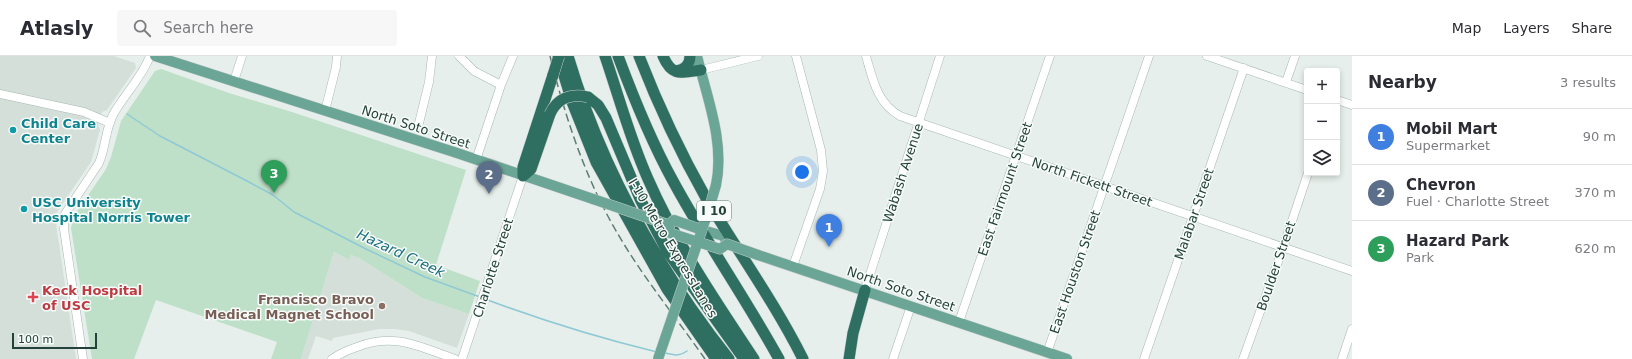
<!DOCTYPE html>
<html lang="en">
<head>
<meta charset="utf-8">
<style>
  :root { --surface:#fff; --page:#f7f7f7; --text:#2b2b33; --muted:#7c7c81; --line:#e1e1e2; --accent:#855347 }
  body { margin:0; font-family:"DejaVu Sans",sans-serif; background:var(--page); color:var(--text) }
  .controls { position:absolute; right:12px; top:12px; display:grid; overflow:hidden; border-radius:4px; box-shadow:0 2px 6px #0003 }
  .controls button { width:36px; height:36px; display:grid; place-items:center; padding:0; border:0; border-bottom:1px solid var(--line); background:var(--surface); color:var(--text); font:20px sans-serif }
  .scale { position:absolute; left:12px; bottom:10px; width:85px; box-sizing:border-box; padding-left:4px; border:2px solid #24423a; border-top:0; font-size:11px; line-height:14px; white-space:nowrap; color:#24423a; -webkit-text-stroke:3px #f7fbf9; paint-order:stroke }
  .you { position:absolute; left:802px; top:116px; width:14px; height:14px; margin:-10px; border:3px solid #fff; border-radius:50%; background:#1a73e8; box-shadow:0 0 0 6px #1a73e833 }
  .badge { display:grid; place-items:center; width:26px; height:26px; border-radius:50%; background:var(--accent); color:#fff; font-size:13px; font-weight:700 }
  .pin { position:absolute; translate:-50% -33px; filter:drop-shadow(0 1px 2px #0008) }
  .pin::after { content:''; position:absolute; top:21px; width:14px; height:12px; background:inherit; clip-path:polygon(0 0,100% 0,50% 100%) }
  .list { margin:0; padding:0; list-style:none }
  h2 { display:flex; justify-content:space-between; align-items:center; height:52px; margin:0; padding:0 16px; font-size:17px }
  h2 small { font-size:13px; font-weight:400; color:var(--muted) }
  .list li { display:grid; grid-template-columns:26px 1fr auto; gap:12px; align-items:center; box-sizing:border-box; height:56px; padding:0 16px; border-top:1px solid var(--line) }
  .list b { display:block; font-size:15px; white-space:nowrap }
  .list p { margin:0; font-size:13px; white-space:nowrap; color:var(--muted) }
  .list em { font-size:13px; font-style:normal; color:var(--muted) }
  .icon { flex:none; width:22px; height:22px; fill:none; stroke:currentColor; stroke-width:2; stroke-linecap:round; stroke-linejoin:round }
  .map { position:relative; flex:none; width:1352px; height:303px; overflow:hidden }
  header { display:flex; align-items:center; gap:24px; box-sizing:border-box; height:56px; padding:0 20px; background:var(--surface); border-bottom:1px solid var(--line) }
  header strong { font-size:19px }
  nav { display:flex; gap:22px; margin-inline-start:auto; font-size:14px }
  .search { width:280px; height:36px; background:var(--page); display:flex; align-items:center; gap:10px; box-sizing:border-box; padding:0 14px; border-radius:4px; color:var(--muted); font-size:15px }
  main { display:flex }
  aside { flex:1; background:var(--surface) }
  .map>svg:first-child { display:block }
  .built { fill:#d4dfda }
  .green { fill:#bfe0c8 }
  .lines { fill:none; stroke-linecap:round; stroke-linejoin:round }
  .stream { stroke:#8ec9d4; stroke-width:1.5 }
  .minor-casing { stroke:#a8b8b2; stroke-width:9 }
  .major-casing { stroke:#c2cac8; stroke-width:11 }
  .highway-casing { stroke:#c2cac8; stroke-width:12 }
  .minor { stroke:#fff; stroke-width:8 }
  .major { stroke:#6aa596; stroke-width:10 }
  .highway { stroke:#2f6f62; stroke-width:11 }
  .rail { stroke:#5f7d75; stroke-width:1.5; stroke-dasharray:8 4; stroke-linecap:butt }
  .major-bridge-casing { stroke:#c2cac8; stroke-width:11; stroke-linecap:butt }
  .highway-bridge-casing { stroke:#c2cac8; stroke-width:12; stroke-linecap:butt }
  .major-bridge { stroke:#6aa596; stroke-width:10 }
  .highway-bridge { stroke:#2f6f62; stroke-width:11 }
  .culture-dot { fill:#0f9aa8; stroke:#f7fbf9; stroke-width:1.5 }
  .health-dot { fill:#e0444e; stroke:#f7fbf9; stroke-width:1.5 }
  .education-dot { fill:#8d6e63; stroke:#f7fbf9; stroke-width:1.5 }
  .labels { text-anchor:middle; dominant-baseline:central; stroke-width:3; stroke-linejoin:round; paint-order:stroke }
  .shield { fill:#f7fbf9; stroke:#637a73; stroke-width:1 }
  .shield-label { font-size:12px; font-weight:bold; fill:#24423a }
  .culture-label { font-size:13px; font-weight:bold; fill:#0d838f; stroke:#f7fbf9; text-anchor:start }
  .street-label { font-size:13px; fill:#24423a; stroke:#f7fbf9 }
  .health-label { font-size:13px; font-weight:bold; fill:#be3a42; stroke:#f7fbf9; text-anchor:start }
  .education-label { font-size:13px; font-weight:bold; fill:#785e54; stroke:#f7fbf9; text-anchor:end }
  .water-label { font-size:14px; font-style:italic; fill:#1c6f80; stroke:#f7fbf9 }
</style>
</head>
<body>
<header>
<strong>Atlasly</strong>
<div class="search"><svg class="icon" aria-label="search" viewBox="0 0 24 24"><circle cx="10" cy="10" r="6"/><path d="M15 15l6 6"/></svg>Search here</div>
<nav><a>Map</a><a>Layers</a><a>Share</a></nav>
</header>
<main>
<div class="map">
<svg width="1352" height="303" viewBox="0 0 1352 303">
  <rect width="100%" height="100%" fill="#e6efeb"/>
  <path class="built" d="M0,0H114L135,7L136,12L107,54L102,56L98,68L100,74L91,106L57,156L55,161L76,303H0Z
    M334,196L349,204L351,199L359,202L422,242L469,258L457,292L409,275L395,273H379L333,282L332,285L316,280L308,303H301Z"/>
  <path class="green" d="M161,13L229,37L292,56L466,114L436,209L480,225L469,258L422,242L359,202L351,199L349,204L334,196L301,303H271L277,286L156,244L134,303H92L71,172L74,160L106,113L111,101L121,65L155,15Z"/>
  <g class="lines">
    <path class="stream" d="M127,58L160,80L247,125L273,139L294,156L366,193L425,221L480,241
      M485,243C541,264 599,282 657,296
      M665,297C674,299 679,301 687,295"/>
    <defs>
      <path id="minor" d="M459,0L474,15L501,29
        M866,0C873,24 877,47 900,60L1352,215
        M1207,0L1307,34
        M701,14L758,0
        M234,25L242,0
        M1286,26L1295,0
        M0,38L84,56L110,67
        M1337,44L1352,49
        M325,55L336,11L337,0
        M419,67L429,26L432,0
        M476,104L501,29L513,0
        M793,210L820,133L823,115L821,94L796,0
        M865,234L940,0
        M959,266L1050,0
        M1047,297L1149,0
        M83,303L64,173L65,158L99,107C106,91 105,73 114,57C125,38 142,21 150,0
        M332,303C339,298 348,294 357,291C394,276 420,291 455,303
        M462,303L523,120
        M893,303L911,250
        M1144,303L1244,12
        M1243,303L1283,192L1308,117
        M1342,303L1352,273"/>
      <path id="major" d="M155,0L457,97L593,143
        M697,0C707,42 725,86 716,129
        M702,174L724,180L727,188
        M758,199L1067,303"/>
      <path id="highway" d="M558,0L572,46L596,106L667,233L716,303
        M568,0C601,111 658,213 729,303
        M605,0C619,41 630,83 648,123C675,185 716,246 754,303
        M618,0C634,43 651,85 673,125C706,186 746,243 779,303
        M639,0C658,49 680,96 706,142C738,196 775,247 803,303
        M663,0C672,21 681,17 701,14
        M676,15C684,14 690,9 690,0
        M588,41L598,49L606,62L641,145L667,195L744,303
        M523,120V111L553,19
        M523,120L531,113L550,58
        M849,303L853,277L865,234"/>
    </defs>
    <use href="#minor" class="minor-casing"/>
    <use href="#major" class="major-casing"/>
    <use href="#highway" class="highway-casing"/>
    <use href="#minor" class="minor"/>
    <use href="#major" class="major"/>
    <use href="#highway" class="highway"/>
    <path class="rail" d="M550,0C565,60 584,119 615,173C641,219 675,260 705,303"/>
    <defs>
      <path id="major-bridge" d="M593,143L669,169
        M669,169L670,177L720,193L727,188L758,199
        M669,169L674,164L702,174
        M658,303L709,153L716,129"/>
      <path id="highway-bridge" d="M553,19L559,0
        M550,58C557,42 571,37 588,41"/>
    </defs>
    <use href="#major-bridge" class="major-bridge-casing"/>
    <use href="#highway-bridge" class="highway-bridge-casing"/>
    <use href="#major-bridge" class="major-bridge"/>
    <use href="#highway-bridge" class="highway-bridge"/>
  </g>
  <g class="culture-dot">
    <circle cx="13" cy="74" r="4"/>
    <circle cx="24" cy="153" r="4"/>
  </g>
  <path class="health-dot" d="M31 235h4v4h4v4h-4v4h-4v-4h-4v-4h4z"/>
  <circle class="education-dot" cx="382" cy="250" r="4"/>
  <g class="labels">
    <rect class="shield" x="697" y="145" width="34" height="20" rx="3"/>
    <g class="shield-label">
      <text x="714" y="155">I 10</text>
    </g>
    <g class="culture-label">
      <text x="21" y="67">Child Care<tspan x="21" dy="15">Center</tspan></text>
      <text x="32" y="146">USC University<tspan x="32" dy="15">Hospital Norris Tower</tspan></text>
    </g>
    <g class="street-label">
      <text transform="translate(416 71) rotate(18)">North Soto Street</text>
      <text transform="translate(903 117) rotate(-72)">Wabash Avenue</text>
      <text transform="translate(1092 126) rotate(19)">North Fickett Street</text>
      <text transform="translate(1005 133) rotate(-71)">East Fairmount Street</text>
      <text transform="translate(1194 158) rotate(-71)">Malabar Street</text>
      <text transform="translate(673 192) rotate(59)">I-10 Metro ExpressLanes</text>
      <text transform="translate(1276 210) rotate(-71)">Boulder Street</text>
      <text transform="translate(493 212) rotate(-72)">Charlotte Street</text>
      <text transform="translate(1075 216) rotate(-71)">East Houston Street</text>
      <text transform="translate(901 233) rotate(19)">North Soto Street</text>
    </g>
    <g class="health-label">
      <text x="42" y="234">Keck Hospital<tspan x="42" dy="15">of USC</tspan></text>
    </g>
    <g class="education-label">
      <text x="374" y="243">Francisco Bravo<tspan x="374" dy="15">Medical Magnet School</tspan></text>
    </g>
    <g class="water-label">
      <text transform="translate(401 197) rotate(25)">Hazard Creek</text>
    </g>
  </g>
</svg>
<div class="controls">
<button>+</button>
<button>−</button>
<button><svg class="icon" aria-label="layers" viewBox="0 0 24 24"><path d="M12 4l9 5-9 5-9-5zM3 14l9 5 9-5"/></svg></button>
</div>
<div class="scale">100 m</div>
<div class="you"></div>
<div class="pin badge" style="left:829px;top:191px;background:#3f7fe0">1</div>
<div class="pin badge" style="left:489px;top:138px;background:#5c6f8a">2</div>
<div class="pin badge" style="left:274px;top:137px;background:#2e9e5b">3</div>
</div>
<aside>
<h2>Nearby<small>3 results</small></h2>
<ul class="list">
<li><span class="badge" style="background:#3f7fe0">1</span><div><b>Mobil Mart</b><p>Supermarket</p></div><em>90 m</em></li>
<li><span class="badge" style="background:#5c6f8a">2</span><div><b>Chevron</b><p>Fuel · Charlotte Street</p></div><em>370 m</em></li>
<li><span class="badge" style="background:#2e9e5b">3</span><div><b>Hazard Park</b><p>Park</p></div><em>620 m</em></li>
</ul>
</aside>
</main>
</body>
</html>
